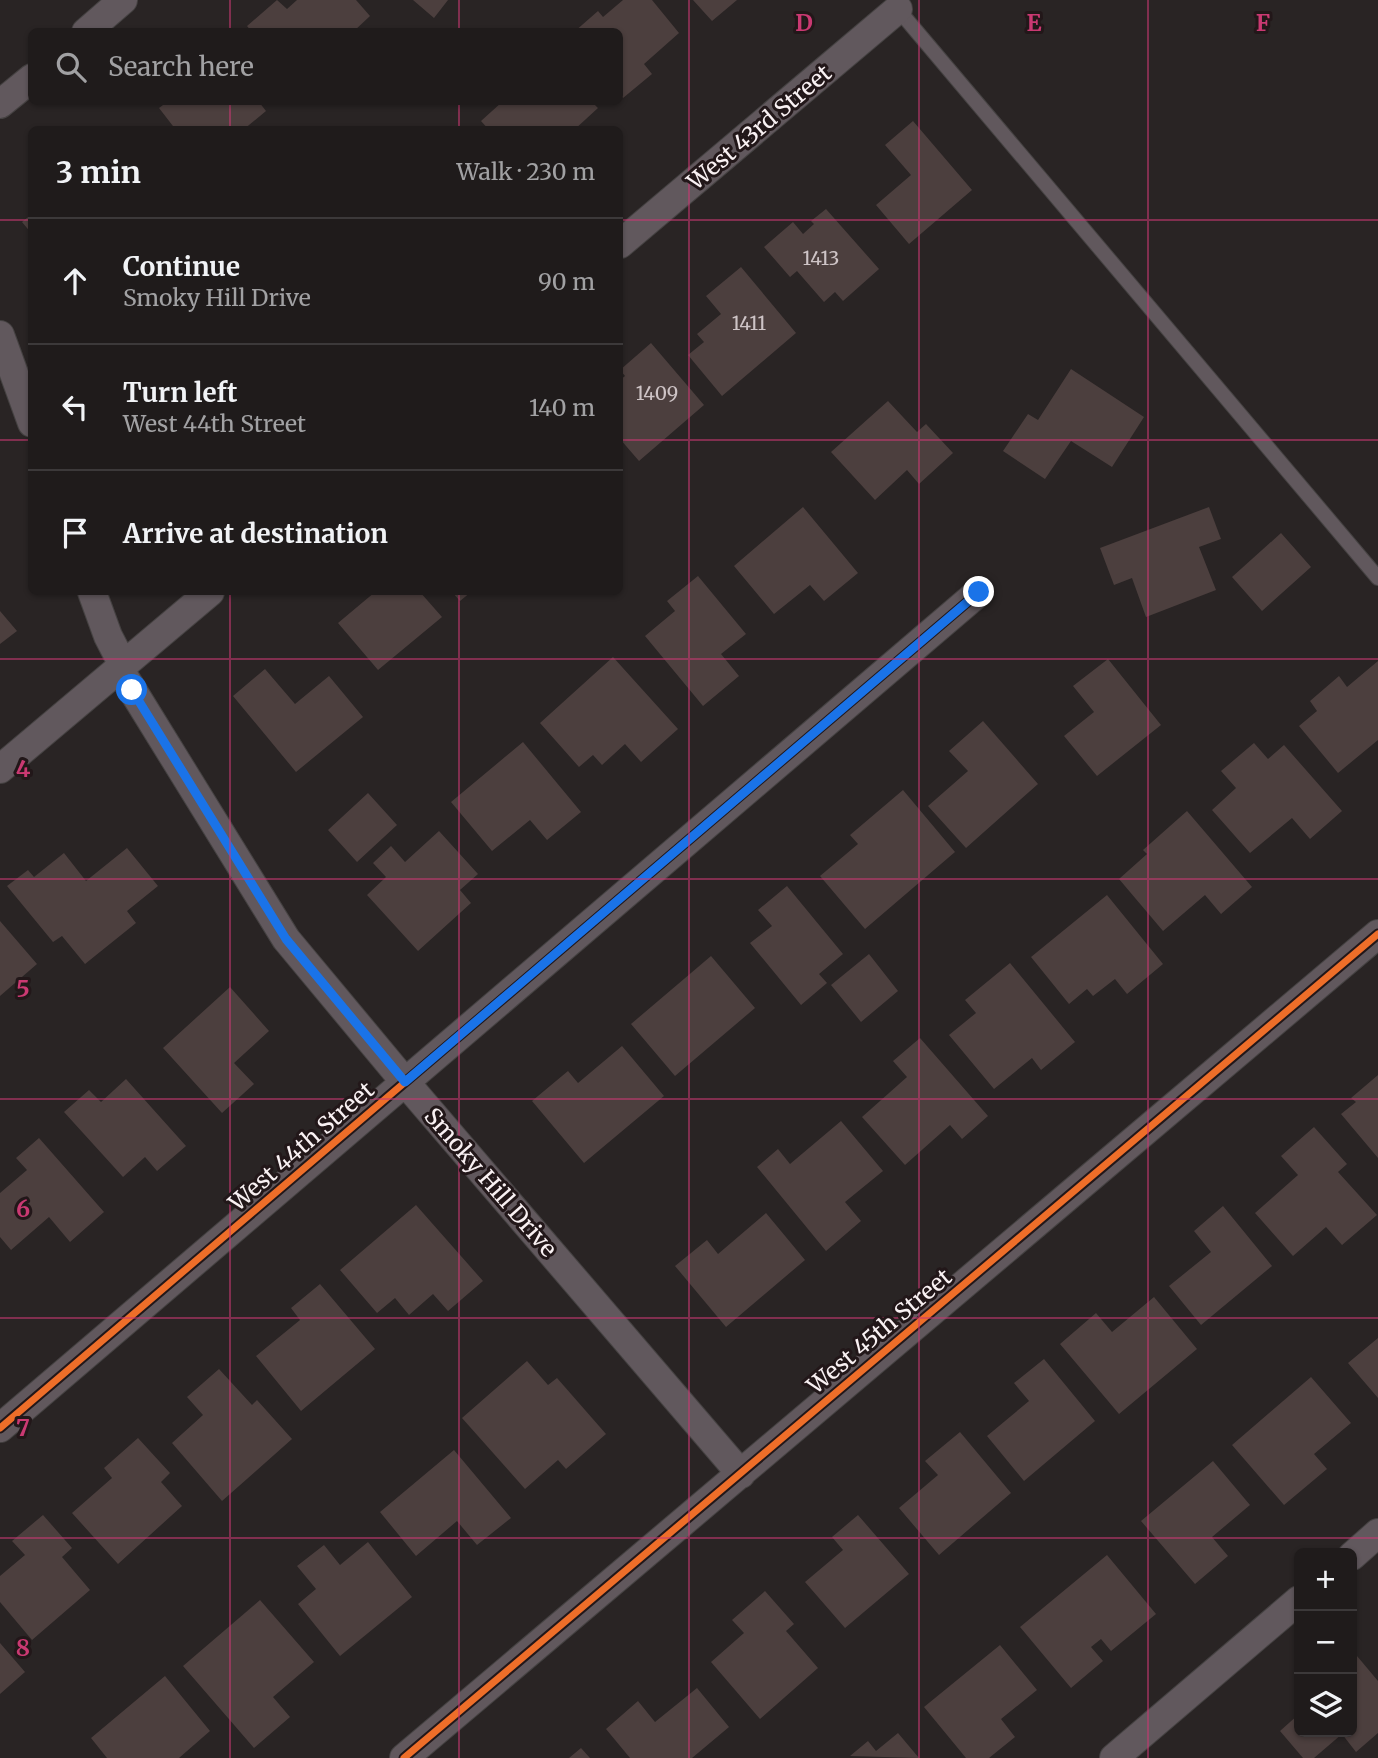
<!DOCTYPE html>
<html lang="en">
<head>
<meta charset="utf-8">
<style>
  :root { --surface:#1f1b1b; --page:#272424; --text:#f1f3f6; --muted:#a1a1a3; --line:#3c393a }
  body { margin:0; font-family:Merriweather,serif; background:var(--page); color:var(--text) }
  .controls { position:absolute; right:21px; bottom:21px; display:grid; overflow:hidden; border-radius:10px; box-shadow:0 2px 5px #0004 }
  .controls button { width:63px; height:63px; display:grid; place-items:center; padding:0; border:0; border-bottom:2px solid var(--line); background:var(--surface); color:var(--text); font:35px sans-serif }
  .stop { position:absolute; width:21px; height:21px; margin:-16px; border:5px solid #1a73e8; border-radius:50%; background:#fff }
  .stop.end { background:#1a73e8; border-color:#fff; box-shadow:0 2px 7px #0008 }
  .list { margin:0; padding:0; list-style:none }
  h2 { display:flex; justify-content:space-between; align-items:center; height:91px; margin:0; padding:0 28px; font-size:30px }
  h2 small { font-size:23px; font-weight:400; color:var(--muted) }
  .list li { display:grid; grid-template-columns:46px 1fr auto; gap:21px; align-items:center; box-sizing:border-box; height:126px; padding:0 28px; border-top:2px solid var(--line) }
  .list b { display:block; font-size:26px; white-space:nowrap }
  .list p { margin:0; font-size:23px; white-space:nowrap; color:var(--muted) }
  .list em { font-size:23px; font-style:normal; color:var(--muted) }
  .icon { flex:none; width:38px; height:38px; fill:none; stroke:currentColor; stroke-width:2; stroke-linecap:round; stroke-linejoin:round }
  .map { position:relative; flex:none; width:1378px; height:1758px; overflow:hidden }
  .search { position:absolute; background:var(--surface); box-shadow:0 2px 5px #0004; left:28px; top:28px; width:595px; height:77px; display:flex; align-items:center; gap:18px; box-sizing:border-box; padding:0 24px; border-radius:10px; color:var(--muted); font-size:26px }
  .panel { position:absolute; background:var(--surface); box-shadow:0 2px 5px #0004; left:28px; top:126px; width:595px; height:469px; border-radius:10px }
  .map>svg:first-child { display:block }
  .building { fill:#4c3f3e }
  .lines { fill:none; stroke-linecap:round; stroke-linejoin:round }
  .lane-casing { stroke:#454242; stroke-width:16 }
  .street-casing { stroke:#454242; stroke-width:30 }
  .lane { stroke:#61585d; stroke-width:14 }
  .street { stroke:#61585d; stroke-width:28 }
  .cycleway-casing { stroke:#221719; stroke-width:11 }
  .cycleway { stroke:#ee6e29; stroke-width:7 }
  .route { stroke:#1a73e8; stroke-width:9 }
  .grid { fill:none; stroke:#ca3972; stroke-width:2; stroke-opacity:0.55 }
  .labels { text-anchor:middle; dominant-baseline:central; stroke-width:6; stroke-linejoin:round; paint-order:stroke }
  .number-label { font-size:19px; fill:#cec4c6 }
  .street-label { font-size:23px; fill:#f9f1f3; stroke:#221719 }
  .grid-label { font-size:23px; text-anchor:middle; font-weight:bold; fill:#ca3972; stroke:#221719; stroke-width:6; stroke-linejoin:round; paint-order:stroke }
</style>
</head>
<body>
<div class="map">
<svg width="1378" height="1758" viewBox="0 0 1378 1758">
  <rect width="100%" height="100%" fill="#292424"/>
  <path class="building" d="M277,0L287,9L297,0H356L370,16L353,32H252L247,26Z
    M413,0H448L434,18Z
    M623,0H652L679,33L644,64L652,74L623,98L620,94V32H574L598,11L603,17Z
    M693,0H737L712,21Z
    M167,102H259L266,111L243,130H176L159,108Z
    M502,102H592L598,108L574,130H489L481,121Z
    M913,121L972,190L909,244L876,205L911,175L885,145Z
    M826,209L879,269L843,301L835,292L824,302L797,271L790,277L764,247L793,222L803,234L814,224L811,221Z
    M32,214V234L22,222Z
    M741,267L796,333L722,396L688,355L704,342L697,334L721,314L706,296Z
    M651,343L704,405L639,461L620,439V380L625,376L620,370Z
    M1071,369L1144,417L1112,467L1071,441L1045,479L1003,451L1028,414L1038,420Z
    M888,401L917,432L926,424L953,453L919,484L907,470L875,500L831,452Z
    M803,507L858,573L824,601L810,585L774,614L734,566Z
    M1209,507L1221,539L1199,547L1216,590L1146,617L1132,578L1114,585L1100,548Z
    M1281,533L1311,567L1262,611L1232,577Z
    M698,576L746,634L721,654L739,676L703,706L645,636L675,611L667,601Z
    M375,592H420L442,617L378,670L338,623Z
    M452,592H471L460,601Z
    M0,611L17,631L0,644Z
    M613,657L678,729L641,762L625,744L602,765L593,755L579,767L540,723Z
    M1108,659L1161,725L1097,776L1064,736L1094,712L1073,686Z
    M1378,661V740L1338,773L1299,726L1317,711L1310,701L1339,676L1347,687Z
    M265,669L295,704L329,676L363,717L296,772L233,696Z
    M983,721L1038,784L966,848L928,806L968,771L949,751Z
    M523,742L581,812L547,840L530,820L492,851L451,802Z
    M1254,743L1268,759L1284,745L1342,811L1310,839L1292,818L1250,853L1212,810L1236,788L1221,771Z
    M903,790L955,852L865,929L820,876L858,844L850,835Z
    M368,793L397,825L357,862L328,830Z
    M1187,811L1252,887L1221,914L1205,895L1163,931L1119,879L1147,854L1143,850Z
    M439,831L478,874L460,890L471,903L418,951L367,895L386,877L373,863L391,846L405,862Z
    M127,848L158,886L127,911L136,923L85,964L62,936L53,942L7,886L28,870L34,877L64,853L86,881Z
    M787,886L843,954L819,974L827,983L801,1005L750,943L772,926L758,910Z
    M1107,895L1163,964L1127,994L1115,979L1093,996L1087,989L1069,1004L1031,957Z
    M0,921L37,964L0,996Z
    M869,954L898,991L861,1022L831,985Z
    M711,956L755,1008L675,1076L631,1024Z
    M1010,963L1075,1042L1041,1070L1032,1058L994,1089L949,1035L976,1013L965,1000Z
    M230,987L269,1031L234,1063L254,1084L222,1113L163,1048Z
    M920,1038L988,1116L962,1139L950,1125L905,1165L862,1117L907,1077L893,1061Z
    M622,1046L664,1096L584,1163L532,1101L568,1071L578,1083Z
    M1378,1075V1158L1341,1114L1356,1102L1351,1098Z
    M126,1079L186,1146L157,1171L145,1157L123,1177L64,1112L89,1090L101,1102Z
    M841,1121L883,1171L845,1202L861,1221L826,1251L757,1167L778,1149L790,1164Z
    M1314,1127L1347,1164L1338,1172L1377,1215L1342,1245L1326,1227L1293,1256L1255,1213L1298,1175L1281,1156Z
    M39,1138L104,1212L70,1242L49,1217L11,1250L0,1237V1193L27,1170L16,1158Z
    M416,1205L483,1281L448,1311L433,1294L409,1315L395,1298L377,1313L340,1270Z
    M1223,1206L1272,1266L1201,1325L1169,1286L1211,1252L1194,1231Z
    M766,1213L805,1260L726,1327L675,1266L707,1240L718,1254Z
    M320,1284L375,1349L301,1411L256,1356L300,1320L291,1308Z
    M1154,1297L1197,1349L1119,1414L1060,1344L1096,1313L1112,1332Z
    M1378,1338V1398L1348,1363Z
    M1044,1359L1095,1421L1024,1481L987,1436L1029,1401L1014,1383Z
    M527,1361L548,1385L557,1378L606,1434L566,1469L558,1460L525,1489L462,1418Z
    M219,1369L252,1405L257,1400L292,1439L222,1501L172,1443L203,1415L187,1397Z
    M1311,1377L1351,1423L1314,1454L1327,1469L1284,1505L1232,1445Z
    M960,1432L1011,1493L939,1555L899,1508L938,1475L925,1461Z
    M138,1438L170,1473L161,1482L182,1506L118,1564L72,1513L112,1478L104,1468Z
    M454,1450L511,1518L477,1545L457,1521L416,1556L380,1512Z
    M1213,1461L1250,1505L1212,1537L1228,1556L1195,1584L1141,1521Z
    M43,1515L72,1548L62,1557L90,1590L32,1640L0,1602V1576L25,1555L12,1541Z
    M858,1515L909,1574L845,1628L805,1582L843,1550L832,1537Z
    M368,1542L412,1597L340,1656L298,1604L316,1589L297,1566L324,1545L340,1565Z
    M1107,1555L1156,1614L1111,1651L1101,1639L1091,1647L1103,1661L1071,1688L1020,1627Z
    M765,1591L794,1624L786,1631L818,1668L760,1719L711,1662L744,1633L732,1620Z
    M260,1600L314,1662L273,1697L290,1717L254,1748L183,1666Z
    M0,1643L25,1672L0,1694Z
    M1000,1645L1037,1690L1001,1719L1015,1737L989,1758H966L924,1707Z
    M1357,1656L1378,1681V1733L1356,1752L1342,1734L1314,1758H1303L1280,1731L1299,1714V1732H1352V1661Z
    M165,1676L210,1731L179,1758H107L91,1738Z
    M697,1688L729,1727L692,1758H630L606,1729L638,1701L655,1722Z
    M898,1733L919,1758L850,1756L868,1741L876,1751Z
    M581,1748L590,1758H569Z"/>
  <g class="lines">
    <defs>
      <path id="lane" d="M896,7L1378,578"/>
      <path id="street" d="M86,32L123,0
        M0,104L32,78
        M620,244L898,9
        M0,335L32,423
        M92,592L108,636L123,665L120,670L286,939L405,1082L741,1474
        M0,769L210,592
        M0,1428L979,592
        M1352,1556L1378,1533
        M404,1758L1378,934
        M1114,1758L1299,1600"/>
    </defs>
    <use href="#lane" class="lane-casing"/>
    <use href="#street" class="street-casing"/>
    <use href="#lane" class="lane"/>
    <use href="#street" class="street"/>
    <defs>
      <path id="cycleway" d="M0,1428L979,592
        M404,1758L1378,934"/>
    </defs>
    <use href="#cycleway" class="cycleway-casing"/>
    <use href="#cycleway" class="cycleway"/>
  </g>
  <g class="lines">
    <path class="route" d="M132,690L286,939L405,1082L979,592"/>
  </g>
  <path class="grid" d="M230,0V32M459,0V32M689,0V1758M919,0V1758M1148,0V1758M230,102V130M459,102V130M0,220H32M620,220H1378M0,440H32M620,440H1378M230,592V1758M459,592V1758M0,659H1378M0,879H1378M0,1099H1378M0,1318H1378M0,1538H1378"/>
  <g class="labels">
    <g class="number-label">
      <text x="821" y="258">1413</text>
      <text x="749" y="323">1411</text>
      <text x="657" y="393">1409</text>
    </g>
    <g class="street-label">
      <text transform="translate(759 127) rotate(-40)">West 43rd Street</text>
      <text transform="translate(301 1146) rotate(-41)">West 44th Street</text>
      <text transform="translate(491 1182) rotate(49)">Smoky Hill Drive</text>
      <text transform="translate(879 1331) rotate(-40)">West 45th Street</text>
    </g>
  </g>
  <g class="grid-label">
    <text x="804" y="31">D</text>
    <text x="1034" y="31">E</text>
    <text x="1263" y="31">F</text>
    <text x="23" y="777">4</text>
    <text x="23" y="997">5</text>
    <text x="23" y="1217">6</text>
    <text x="23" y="1436">7</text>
    <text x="23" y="1656">8</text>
  </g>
</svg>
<div class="controls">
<button>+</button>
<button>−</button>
<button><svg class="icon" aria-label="layers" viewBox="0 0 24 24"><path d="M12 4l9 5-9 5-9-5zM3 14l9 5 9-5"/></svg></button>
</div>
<div class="stop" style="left:132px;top:690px"></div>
<div class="stop end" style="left:979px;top:592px"></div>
<div class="search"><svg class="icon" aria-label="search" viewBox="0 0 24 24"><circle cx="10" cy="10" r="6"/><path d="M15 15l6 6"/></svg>Search here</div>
<section class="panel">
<h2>3 min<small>Walk · 230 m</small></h2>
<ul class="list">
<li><svg class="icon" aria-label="ahead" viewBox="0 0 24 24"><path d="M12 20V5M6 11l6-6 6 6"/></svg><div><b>Continue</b><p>Smoky Hill Drive</p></div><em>90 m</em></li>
<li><svg class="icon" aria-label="left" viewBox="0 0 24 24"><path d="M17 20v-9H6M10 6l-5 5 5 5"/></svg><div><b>Turn left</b><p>West 44th Street</p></div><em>140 m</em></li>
<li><svg class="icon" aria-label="arrive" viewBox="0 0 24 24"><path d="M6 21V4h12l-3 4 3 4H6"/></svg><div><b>Arrive at destination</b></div></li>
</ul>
</section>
</div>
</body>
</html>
